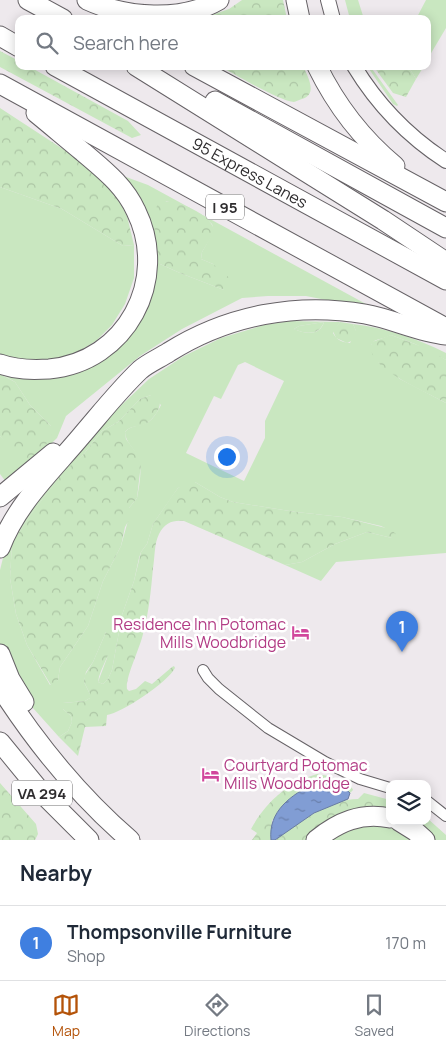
<!DOCTYPE html>
<html lang="en">
<head>
<meta charset="utf-8">
<style>
  :root { --surface:#fff; --page:#f6f6f7; --text:#1f2937; --muted:#747a83; --line:#e0e1e3; --accent:#b45309 }
  body { margin:0; font-family:Manrope,sans-serif; background:var(--page); color:var(--text) }
  .controls { position:absolute; right:15px; bottom:15px; display:grid; overflow:hidden; border-radius:10px; box-shadow:0 2px 12px #0003 }
  .controls button { width:45px; height:45px; display:grid; place-items:center; padding:0; border:0; border-bottom:1px solid var(--line); background:var(--surface); color:var(--text); font:25px sans-serif }
  .you { position:absolute; left:226px; top:456px; width:18px; height:18px; margin:-12px; border:4px solid #fff; border-radius:50%; background:#1a73e8; box-shadow:0 0 0 8px #1a73e833 }
  .badge { display:grid; place-items:center; width:32px; height:32px; border-radius:50%; background:var(--accent); color:#fff; font-size:16px; font-weight:700 }
  .pin { position:absolute; translate:-50% -41px; filter:drop-shadow(0 1px 2px #0008) }
  .pin::after { content:''; position:absolute; top:26px; width:18px; height:15px; background:inherit; clip-path:polygon(0 0,100% 0,50% 100%) }
  .list { margin:0; padding:0; list-style:none }
  h2 { display:flex; justify-content:space-between; align-items:center; height:65px; margin:0; padding:0 20px; font-size:21px }
  h2 small { font-size:16px; font-weight:400; color:var(--muted) }
  .list li { display:grid; grid-template-columns:32px 1fr auto; gap:15px; align-items:center; box-sizing:border-box; height:75px; padding:0 20px; border-top:1px solid var(--line) }
  .list b { display:block; font-size:19px; white-space:nowrap }
  .list p { margin:0; font-size:16px; white-space:nowrap; color:var(--muted) }
  .list em { font-size:16px; font-style:normal; color:var(--muted) }
  .icon { flex:none; width:28px; height:28px; fill:none; stroke:currentColor; stroke-width:2; stroke-linecap:round; stroke-linejoin:round }
  .map { position:relative; flex:none; width:446px; height:840px; overflow:hidden }
  .search { position:absolute; background:var(--surface); box-shadow:0 2px 12px #0003; left:15px; right:15px; top:15px; height:55px; display:flex; align-items:center; gap:12px; box-sizing:border-box; padding:0 18px; border-radius:10px; color:var(--muted); font-size:19px }
  .sheet { height:140px; background:var(--surface) }
  nav { display:flex; justify-content:space-around; align-items:center; box-sizing:border-box; height:70px; border-top:1px solid var(--line); background:var(--surface); font-size:14px; color:var(--muted) }
  nav a { display:grid; justify-items:center; gap:2px }
  nav .on { color:var(--accent) }
  .map>svg:first-child { display:block }
  .grass { fill:#c9e7c0; fill-rule:evenodd }
  .forest { fill:url(#forest-crowns) }
  .water { fill:url(#water-ripples); stroke:#687ba2 }
  .lines { fill:none; stroke-linecap:round; stroke-linejoin:round }
  .street-casing { stroke:#666266; stroke-width:12 }
  .secondary-casing { stroke:#666266; stroke-width:16 }
  .highway-casing { stroke:#666266; stroke-width:21 }
  .street { stroke:#fff; stroke-width:10 }
  .secondary { stroke:#fff; stroke-width:14 }
  .highway { stroke:#fff; stroke-width:19 }
  .labels { text-anchor:middle; dominant-baseline:central; stroke-width:5; stroke-linejoin:round; paint-order:stroke }
  .shield { fill:#fff; stroke:#6d6c6d; stroke-width:1 }
  .shield-label { font-size:15px; font-weight:bold; fill:#2f2d2f }
  .street-label { font-size:16px; fill:#2f2d2f; stroke:#fff }
  .hotel-label { font-size:16px; fill:#b23c85; stroke:#fff; text-anchor:end }
</style>
</head>
<body>
<div class="map">
<svg width="446" height="840" viewBox="0 0 446 840">
  <defs>
    <pattern id="forest-crowns" width="20" height="18" patternUnits="userSpaceOnUse" patternTransform="scale(1.25)"><rect width="20" height="18" fill="#c9e7c0"/><path d="M2 6a3 3 0 1 1 6 0M12 15a3 3 0 1 1 6 0" fill="none" stroke="#adc6a5"/></pattern>
    <pattern id="water-ripples" width="26" height="14" patternUnits="userSpaceOnUse" patternTransform="scale(1.25)"><rect width="26" height="14" fill="#819dd4"/><path d="M2 4q2-2 4 0t4 0M15 11q2-2 4 0t4 0" fill="none" stroke="#6a80ac"/></pattern>
  </defs>
  <rect width="100%" height="100%" fill="#eee9ed"/>
  <path class="grass" d="M345,0H358L364,19H350Z
    M426,0H446V28L427,60V19H416Z
    M367,66H370L398,105L397,106L393,104Z
    M408,66H424L416,79Z
    M126,177L148,185L192,209L166,201L155,225L160,264L180,273L224,290L213,264L201,259L202,252L214,231L212,224L199,213L377,310L306,296H268L242,298L182,329L140,356L66,416L57,438L24,470L6,482L0,474V436L8,444L51,426L30,405L15,382L3,375L77,372L151,288L123,179Z
    M0,187L62,209L123,246L134,245V278L125,304L112,325L96,341L66,359L26,364L0,357Z
    M290,321L340,322L333,333C337,340 341,342 350,343L356,331L353,324C386,328 416,338 446,353V360L415,344L391,335C384,340 375,337 371,345L379,363L400,379L446,403V553L336,562L321,581L285,565L302,562L335,544L367,532L392,538L385,528L381,526L342,517L296,512L233,502L220,497L195,482L178,488L153,524L147,544L141,552L139,558L134,581L122,615L112,670L108,679L103,684L98,682L107,658L112,633L106,632L93,662L86,672L84,682L90,694V698L85,701L63,703V709L71,716L72,722L68,731L59,737L33,708L23,693L4,658L0,644V570L6,546L17,524L110,416L149,379L184,356L221,338L264,325ZM324,322C320,336 305,334 294,329L299,326ZM245,362L284,381L265,421V438L244,481L186,453L214,396L221,399L238,365ZM151,395L161,405C158,411 152,422 144,424C137,427 131,425 125,432C125,442 135,449 138,457C143,468 139,487 137,498L129,508V517L121,546L103,581L88,626L60,667L58,680L50,685L27,645L16,614L10,578L12,543L29,517L61,475L83,455L102,431L118,422L140,399Z
    M367,824L394,828L414,840H328L341,831Z"/>
  <path class="forest" d="M242,0H283L287,19H200L229,9Z
    M0,51L19,61V66H28L128,121L141,135L132,138L0,67Z
    M219,66H303C308,77 318,94 302,99C301,99 295,102 294,102C281,102 233,73 219,66Z
    M382,66L385,69L391,66H408L416,79L406,97L393,93L374,67Z
    M0,108L72,155L116,194L127,216L134,245L123,246L62,209L0,187Z
    M159,201C177,200 209,212 215,231L202,252L201,259L213,264L233,281L230,289L224,290L180,273L160,264C156,246 150,218 159,201Z
    M324,322C319,336 305,334 294,329L299,326Z
    M340,322L353,324L357,333L356,339L347,343L336,338L333,331Z
    M391,335L428,349L446,360V403C430,393 361,367 372,342Z
    M0,374L15,382L30,405L51,426L52,437L42,449L24,465L0,436Z
    M151,395H157C165,404 155,417 147,423C140,428 131,424 125,432L126,439L138,455L141,464L137,498L129,508V520L125,527L121,546L103,581L88,626L60,667L58,680L52,687L27,645L16,614L10,578L12,543L29,517L63,472L83,455L102,431L118,422L140,399Z
    M190,481L195,482L220,497L233,502L296,512L342,517L390,529L396,534L395,537L392,538L367,532L335,544L302,562L285,565L184,521C172,520 165,523 159,534C154,544 155,557 153,568C151,590 149,612 143,634C140,648 125,678 127,689L129,691L136,689L145,681L152,684L172,667L174,666L175,668C168,682 122,713 107,715L106,726L85,727L78,756L59,737L68,731L72,722L71,716L63,709V703L85,701L90,698V694L84,682L85,675L93,662L106,632L111,630C117,648 100,665 98,682L103,684L108,679L112,670L122,615L134,581L141,552L147,544L153,524L172,496L178,488Z
    M317,774L329,776L351,786L353,790L350,793L346,789L272,820L271,840H252L257,833L251,829C266,802 287,783 317,774Z
    M0,783L36,824L38,834L35,840H0Z
    M364,793L390,800V814L326,825L305,840H275C298,823 329,799 358,799Z
    M427,818L446,835V840H431L407,821H427Z"/>
  <path class="water" d="M315,783C327,783 341,783 350,793L348,799L314,813L275,840H271C268,811 291,795 315,783Z"/>
  <g class="lines">
    <defs>
      <path id="street" d="M203,670L208,678L219,689L268,728L325,762L360,779L390,788
        M427,801L446,816"/>
      <path id="secondary" d="M328,0L333,19
        M354,66C377,104 409,137 446,161"/>
      <g id="highway">
        <path d="M28,0L63,19"/>
        <path d="M87,0C126,18 182,22 219,0"/>
        <path d="M296,0L300,19"/>
        <path d="M0,36L19,47"/>
        <path id="s1" d="M55,66L446,280"/>
        <path d="M136,66L383,220L446,262"/>
        <path d="M194,66L446,202"/>
        <path d="M317,66C336,105 361,138 395,166"/>
        <path d="M0,84L446,328"/>
        <path d="M215,101L446,228"/>
        <path d="M0,364C16,370 32,370 49,369C126,362 170,280 136,211C124,185 104,170 83,152C67,139 52,126 36,113"/>
        <path d="M0,497L53,453"/>
        <path d="M0,548C17,503 52,471 82,435C101,413 119,390 140,370C148,363 160,358 169,352C228,315 297,302 365,314C393,319 418,332 446,335"/>
        <path d="M0,654L10,679L24,702"/>
        <path d="M0,687C36,743 79,796 130,840"/>
        <path d="M0,742L41,792L89,840"/>
        <path d="M399,821L415,831L425,840"/>
        <path d="M316,840C338,822 361,812 390,818"/>
      </g>
    </defs>
    <use href="#street" class="street-casing"/>
    <use href="#secondary" class="secondary-casing"/>
    <use href="#highway" class="highway-casing"/>
    <use href="#street" class="street"/>
    <use href="#secondary" class="secondary"/>
    <use href="#highway" class="highway"/>
  </g>
  <defs>
    <symbol id="hotel-bare" viewBox="-9 -9 18 18"><path d="M-6-4.5h1.5V1H6V5H4.5V3h-9V5H-6ZM-4 0a1.8 1.8 0 1 1 3.6 0ZM.5 0V-2.5h3Q6-2.5 6 0Z" fill="#d1479c" stroke="#fff" stroke-width="2.5" paint-order="stroke"/></symbol>
  </defs>
  <g fill-rule="evenodd">
    <use href="#hotel-bare" x="288" y="620" width="25" height="25"/>
    <use href="#hotel-bare" x="198" y="762" width="25" height="25"/>
  </g>
  <g class="labels">
    <g class="shield">
      <rect x="206" y="194.5" width="38" height="25" rx="4"/>
      <rect x="12" y="780.5" width="60" height="25" rx="4"/>
    </g>
    <g class="shield-label">
      <text x="225" y="207">I 95</text>
      <text x="42" y="793">VA 294</text>
    </g>
    <g class="street-label">
      <text stroke="none"><textPath href="#s1" startOffset="222">95 Express Lanes</textPath></text>
    </g>
    <g class="hotel-label">
      <text x="286" y="624">Residence Inn Potomac<tspan x="286" dy="18">Mills Woodbridge</tspan></text>
      <text x="224" y="765" text-anchor="start">Courtyard Potomac<tspan x="224" dy="18">Mills Woodbridge</tspan></text>
    </g>
  </g>
</svg>
<div class="controls">
<button><svg class="icon" aria-label="layers" viewBox="0 0 24 24"><path d="M12 4l9 5-9 5-9-5zM3 14l9 5 9-5"/></svg></button>
</div>
<div class="you"></div>
<div class="pin badge" style="left:402px;top:652px;background:#3f7fe0">1</div>
<div class="search"><svg class="icon" aria-label="search" viewBox="0 0 24 24"><circle cx="10" cy="10" r="6"/><path d="M15 15l6 6"/></svg>Search here</div>
</div>
<section class="sheet">
<h2>Nearby<small></small></h2>
<ul class="list">
<li><span class="badge" style="background:#3f7fe0">1</span><div><b>Thompsonville Furniture</b><p>Shop</p></div><em>170 m</em></li>
</ul>
</section>
<nav>
<a class="on"><svg class="icon" aria-label="map" viewBox="0 0 24 24"><path d="M3 6l6-2 6 2 6-2v14l-6 2-6-2-6 2zM9 4v14M15 6v14"/></svg>Map</a>
<a><svg class="icon" aria-label="directions" viewBox="0 0 24 24"><path d="M12 3l9 9-9 9-9-9zM9 14v-3h6M13 9l2 2-2 2"/></svg>Directions</a>
<a><svg class="icon" aria-label="saved" viewBox="0 0 24 24"><path d="M7 4h10v16l-5-4-5 4z"/></svg>Saved</a>
</nav>
</body>
</html>
